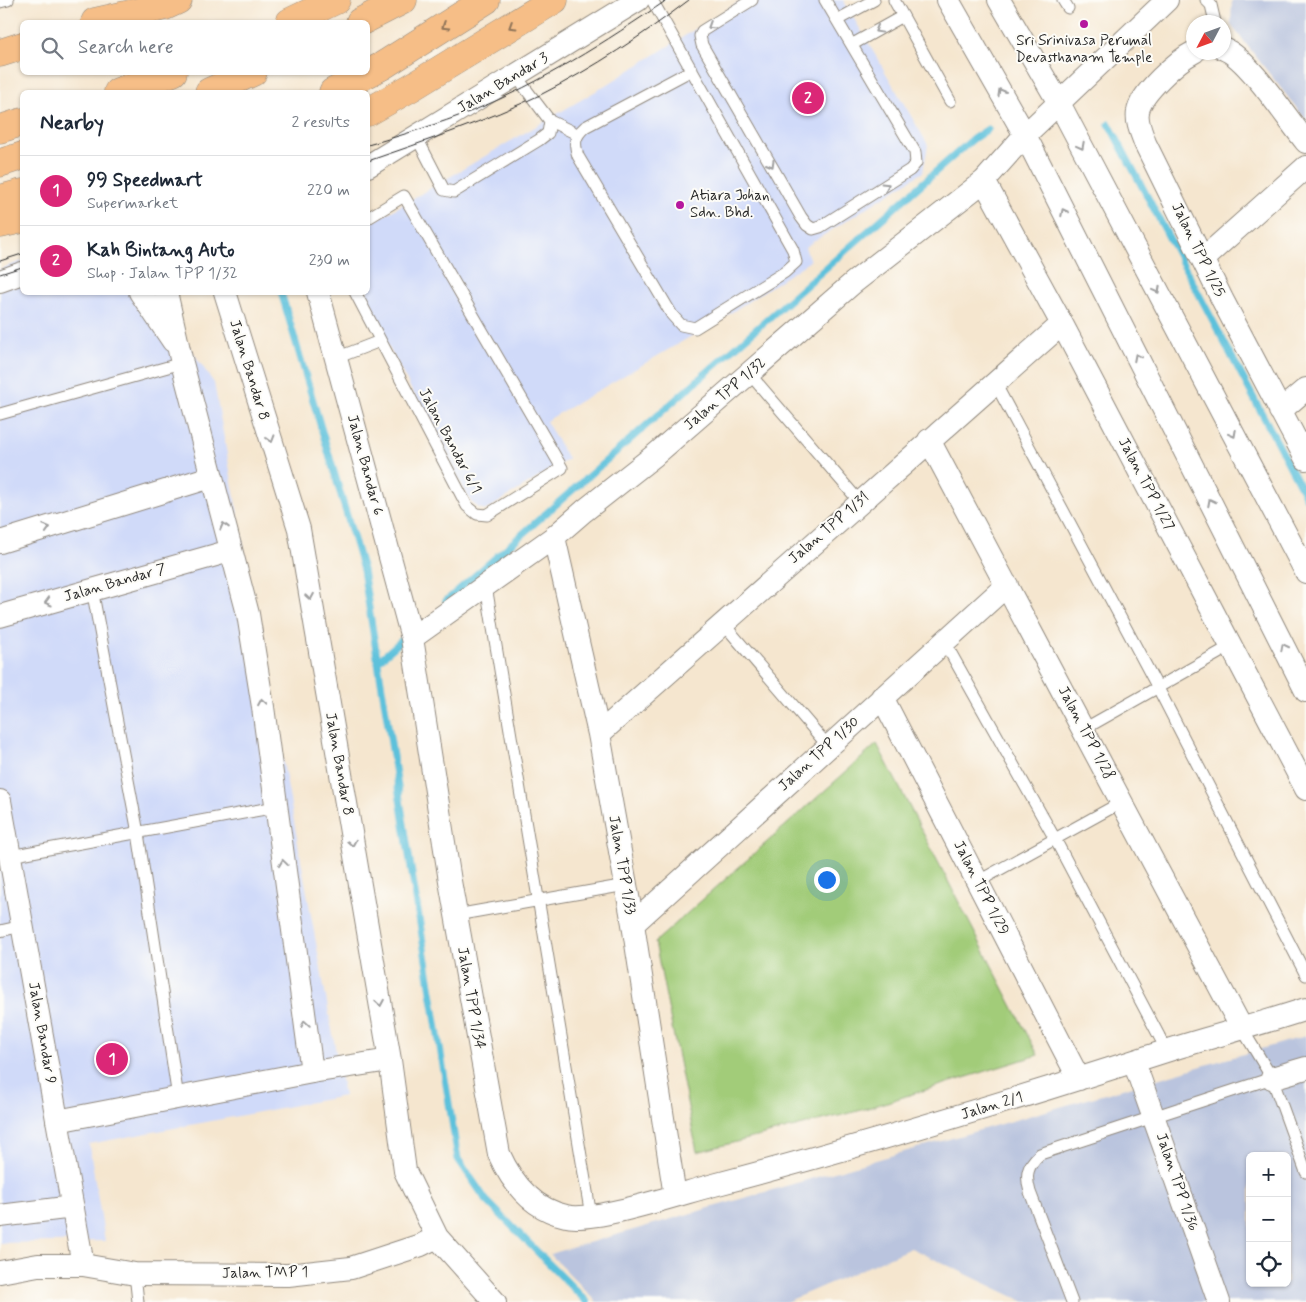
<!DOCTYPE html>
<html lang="en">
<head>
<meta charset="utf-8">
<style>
  :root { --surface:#fff; --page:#f6f6f7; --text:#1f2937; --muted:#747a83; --line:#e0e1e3; --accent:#db2777 }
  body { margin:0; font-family:Mynerve,sans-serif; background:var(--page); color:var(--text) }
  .controls { position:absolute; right:15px; bottom:15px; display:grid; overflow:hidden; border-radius:8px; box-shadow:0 1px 4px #0004 }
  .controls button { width:45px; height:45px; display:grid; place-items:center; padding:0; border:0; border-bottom:1px solid var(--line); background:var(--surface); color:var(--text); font:25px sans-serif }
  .compass { position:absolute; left:1186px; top:15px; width:45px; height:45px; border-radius:50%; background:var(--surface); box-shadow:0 1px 4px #0004; rotate:229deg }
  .you { position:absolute; left:826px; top:879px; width:18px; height:18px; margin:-12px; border:4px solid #fff; border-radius:50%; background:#1a73e8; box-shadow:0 0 0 8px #1a73e833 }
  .badge { display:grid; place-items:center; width:32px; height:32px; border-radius:50%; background:var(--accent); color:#fff; font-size:16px; font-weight:700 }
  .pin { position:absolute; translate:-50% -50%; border:2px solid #fff; box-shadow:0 1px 5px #0006 }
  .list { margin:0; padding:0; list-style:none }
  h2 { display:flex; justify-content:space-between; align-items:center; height:65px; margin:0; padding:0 20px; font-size:21px }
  h2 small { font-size:16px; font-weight:400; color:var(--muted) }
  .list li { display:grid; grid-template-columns:32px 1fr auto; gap:15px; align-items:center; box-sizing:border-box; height:70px; padding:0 20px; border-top:1px solid var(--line) }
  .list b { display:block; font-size:19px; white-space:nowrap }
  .list p { margin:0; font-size:16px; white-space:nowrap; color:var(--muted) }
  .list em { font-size:16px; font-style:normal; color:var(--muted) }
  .icon { flex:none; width:28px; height:28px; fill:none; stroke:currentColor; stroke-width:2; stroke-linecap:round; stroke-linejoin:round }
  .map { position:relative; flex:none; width:1306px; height:1302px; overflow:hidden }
  .search { position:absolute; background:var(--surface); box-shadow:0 1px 4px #0004; left:20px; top:20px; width:350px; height:55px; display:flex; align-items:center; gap:12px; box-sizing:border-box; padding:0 18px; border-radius:8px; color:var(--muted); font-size:19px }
  .panel { position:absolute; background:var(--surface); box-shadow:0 1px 4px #0004; left:20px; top:90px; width:350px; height:205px; border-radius:8px }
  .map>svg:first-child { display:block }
  .built { fill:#d0daf9 }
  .industrial { fill:#bac4de; fill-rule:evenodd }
  .green { fill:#a2cc79; stroke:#667c52 }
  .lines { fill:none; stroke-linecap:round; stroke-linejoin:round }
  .stream { stroke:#5dc1db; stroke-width:7 }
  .lane-casing { stroke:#90887d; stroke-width:13 }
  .street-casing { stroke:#90887d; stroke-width:24 }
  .highway-casing { stroke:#90887d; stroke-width:29 }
  .lane { stroke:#fff; stroke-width:11 }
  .street { stroke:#fff; stroke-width:22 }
  .highway { stroke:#f6be87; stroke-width:28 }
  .tram { stroke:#2b2b2b; stroke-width:1 }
  .oneway { stroke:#907459 }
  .oneway2 { stroke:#a0a0a0 }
  .poi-dot { fill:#b5179e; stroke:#fdfcf7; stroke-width:2 }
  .labels { text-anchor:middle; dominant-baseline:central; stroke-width:4; stroke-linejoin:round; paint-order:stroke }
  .poi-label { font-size:15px; fill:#2b2b2b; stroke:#fdfcf7 }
  .street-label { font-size:15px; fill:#2b2b2b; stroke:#fdfcf7 }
</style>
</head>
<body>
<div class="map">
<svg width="1306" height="1302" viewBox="0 0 1306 1302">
  <rect width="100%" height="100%" fill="#fdfcf7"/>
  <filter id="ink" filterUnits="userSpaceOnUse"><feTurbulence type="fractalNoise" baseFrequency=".02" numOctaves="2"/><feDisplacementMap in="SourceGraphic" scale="10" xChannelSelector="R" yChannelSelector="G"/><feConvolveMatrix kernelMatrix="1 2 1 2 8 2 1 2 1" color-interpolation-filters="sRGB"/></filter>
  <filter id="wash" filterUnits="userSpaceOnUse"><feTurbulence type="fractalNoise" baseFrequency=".0096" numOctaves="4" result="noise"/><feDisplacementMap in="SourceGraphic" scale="20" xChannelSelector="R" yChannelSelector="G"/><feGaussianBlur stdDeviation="1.12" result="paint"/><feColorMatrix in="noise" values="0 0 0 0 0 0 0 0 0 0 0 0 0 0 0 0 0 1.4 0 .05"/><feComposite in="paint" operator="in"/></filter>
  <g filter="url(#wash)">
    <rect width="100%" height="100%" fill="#f5e6cf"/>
    <path class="built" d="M742,0H843L928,145L923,172L805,247L810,261L726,316L546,421L568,459L486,510L479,508L471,502L360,293L368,292V225L608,84Z
      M22,261V292L152,293L214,383L344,1096L89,1144L105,1241L0,1243V269Z"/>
    <path class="industrial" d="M1232,0H1306V120L1231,25Z
      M1306,1036V1302H1025L911,1248L786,1302H597L550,1254ZM1250,1156H1287V1283H1250Z"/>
    <path class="green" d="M877,744L1038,1055L858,1111L697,1152L655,942Z"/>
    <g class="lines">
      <path class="stream" d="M1109,124L1306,497
        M281,292L363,570L458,1159L486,1200L587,1302
        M446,601L973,139L988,129
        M378,661L408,635"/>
    </g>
  </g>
  <g filter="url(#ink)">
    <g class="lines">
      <defs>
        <path id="lane" d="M652,0L793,250L796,262L785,272L695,328L681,325L672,315L578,156C574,143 574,137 585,127L692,70
          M752,0L702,31L700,36L702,45L801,217L807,225L813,229L820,227L910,170L916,163L915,152L825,0
          M894,0L950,101
          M1063,0L1068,8
          M1206,0L1211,5L1215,22
          M0,2L8,0
          M837,20L874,0
          M853,44L903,16
          M516,76L550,121L577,134
          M416,136L444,190L454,192L539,140L548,133L550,121
          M355,292L467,506L477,514L487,515L562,468L404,196L368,218
          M336,358L380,341
          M748,372L859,501
          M994,381L1158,688L1306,975
          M0,414L182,363
          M486,586L591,1216
          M92,589L138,833L178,1098
          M722,622L828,746
          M944,641L1055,839L1167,1051
          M1084,729L1231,646
          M10,856L276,807
          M977,882L1122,802
          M456,915L626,885
          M0,931L22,926
          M1241,1027L1272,1078L1306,1172
          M135,1274L138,1302
          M1072,1302L1030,1192C1025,1175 1027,1166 1040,1154L1272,1078"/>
        <path id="street" d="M948,0L1025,135L1306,691
          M999,0L1059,103L1306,572
          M1224,49C1248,58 1288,120 1306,142
          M1194,52C1178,60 1140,94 1138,112C1136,122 1142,134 1145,143L1222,299L1306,459
          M368,166L638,0
          M984,181L1062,324L1306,789
          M1203,259L1306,167
          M0,281L22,273
          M140,292L173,341
          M166,292L182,363L248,614L263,707L312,1072
          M225,292L299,529L390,1060L405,1171L437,1237L495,1302
          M318,292L412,638L450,881L499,1154C512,1183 533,1209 566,1216C592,1223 680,1194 710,1186C864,1146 1017,1099 1169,1050C1214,1036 1261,1024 1306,1009
          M1280,411L1306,389
          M929,440L1241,1027
          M554,537L599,734L633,924L675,1196
          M0,542L211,477
          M0,616L230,551
          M412,638L554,537L584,511L655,455L853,283L984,181L1025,135L1167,0
          M882,697L1079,1079
          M599,734L1062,324
          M0,801L83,1265
          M633,924L1007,585
          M1134,1062L1219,1302
          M1272,1078L1306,1068
          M57,1121L312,1072L390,1060
          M0,1216L73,1207
          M0,1272L38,1265H83L135,1274L288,1275L351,1268L421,1245L437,1237"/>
        <path id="highway" d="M95,22L165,6L178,0
          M290,22L336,0
          M360,22L403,0
          M0,53L22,46
          M118,92L173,72
          M209,92L253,72
          M333,92L382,66L486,0
          M368,112L412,87L554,0
          M0,129L22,122
          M0,163L22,156
          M0,199L22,193
          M0,224L22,219"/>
      </defs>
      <use href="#lane" class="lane-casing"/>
      <use href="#street" class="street-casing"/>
      <use href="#highway" class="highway-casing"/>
      <use href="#lane" class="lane"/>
      <use href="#street" class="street"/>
      <use href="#highway" class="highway"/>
      <path class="tram" d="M368,145C403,135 438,124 472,111C542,83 605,42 667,0
        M368,161C426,141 486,121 542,94C594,68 643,35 689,0
        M0,261L22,254
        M0,274L22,267"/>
    </g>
    <defs><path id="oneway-chevron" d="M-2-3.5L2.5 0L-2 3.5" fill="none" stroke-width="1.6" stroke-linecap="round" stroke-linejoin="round" transform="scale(1.25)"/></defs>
    <g class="oneway">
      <use href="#oneway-chevron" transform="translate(445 26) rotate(148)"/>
      <use href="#oneway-chevron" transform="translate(512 26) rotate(148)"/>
    </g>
    <g class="oneway2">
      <use href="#oneway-chevron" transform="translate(711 26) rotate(148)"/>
      <use href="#oneway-chevron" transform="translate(878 30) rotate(151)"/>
      <use href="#oneway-chevron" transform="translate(1001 92) rotate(-120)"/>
      <use href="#oneway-chevron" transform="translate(1081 146) rotate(62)"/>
      <use href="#oneway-chevron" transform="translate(771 164) rotate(60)"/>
      <use href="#oneway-chevron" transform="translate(886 186) rotate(-32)"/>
      <use href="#oneway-chevron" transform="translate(1064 212) rotate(-117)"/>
      <use href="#oneway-chevron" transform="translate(1157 290) rotate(62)"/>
      <use href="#oneway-chevron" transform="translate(1137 357) rotate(-117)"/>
      <use href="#oneway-chevron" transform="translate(1233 434) rotate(62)"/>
      <use href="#oneway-chevron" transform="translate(271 439) rotate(73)"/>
      <use href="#oneway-chevron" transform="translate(1211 502) rotate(-117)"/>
      <use href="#oneway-chevron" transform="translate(224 526) rotate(-104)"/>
      <use href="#oneway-chevron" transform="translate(47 528) rotate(-17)"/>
      <use href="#oneway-chevron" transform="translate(310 597) rotate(80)"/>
      <use href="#oneway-chevron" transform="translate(48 602) rotate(164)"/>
      <use href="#oneway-chevron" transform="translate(1284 647) rotate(-117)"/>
      <use href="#oneway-chevron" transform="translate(262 702) rotate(-99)"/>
      <use href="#oneway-chevron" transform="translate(352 843) rotate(80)"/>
      <use href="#oneway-chevron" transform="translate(283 863) rotate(-98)"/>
      <use href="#oneway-chevron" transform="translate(380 1003) rotate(80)"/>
      <use href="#oneway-chevron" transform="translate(305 1024) rotate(-99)"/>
    </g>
  </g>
  <g class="poi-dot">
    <circle cx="1084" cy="24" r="5"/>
    <circle cx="680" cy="205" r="5"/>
  </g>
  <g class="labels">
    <g class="poi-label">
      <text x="1084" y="41">Sri Srinivasa Perumal<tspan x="1084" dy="17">Devasthanam Temple</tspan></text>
      <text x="690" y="196" text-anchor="start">Atiara Johan<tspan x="690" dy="17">Sdn. Bhd.</tspan></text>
    </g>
    <g class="street-label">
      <text transform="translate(503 83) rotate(-31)">Jalan Bandar 3</text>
      <text transform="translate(1198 250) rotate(64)">Jalan TPP 1/25</text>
      <text transform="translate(249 370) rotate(73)">Jalan Bandar 8</text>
      <text transform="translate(725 394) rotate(-41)">Jalan TPP 1/32</text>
      <text transform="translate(450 441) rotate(62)">Jalan Bandar 6/1</text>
      <text transform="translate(365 465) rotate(75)">Jalan Bandar 6</text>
      <text transform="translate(1146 484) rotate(62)">Jalan TPP 1/27</text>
      <text transform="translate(829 528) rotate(-41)">Jalan TPP 1/31</text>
      <text transform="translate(115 583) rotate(-16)">Jalan Bandar 7</text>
      <text transform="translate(1086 733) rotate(62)">Jalan TPP 1/28</text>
      <text transform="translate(819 754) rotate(-42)">Jalan TPP 1/30</text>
      <text transform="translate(339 764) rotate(80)">Jalan Bandar 8</text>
      <text transform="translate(622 865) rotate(80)">Jalan TPP 1/33</text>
      <text transform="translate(981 888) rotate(63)">Jalan TPP 1/29</text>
      <text transform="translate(471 998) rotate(80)">Jalan TPP 1/34</text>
      <text transform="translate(42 1033) rotate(80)">Jalan Bandar 9</text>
      <text transform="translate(992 1106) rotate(-17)">Jalan 2/1</text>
      <text transform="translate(1177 1182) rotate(71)">Jalan TPP 1/36</text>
      <text transform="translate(265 1273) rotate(-1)">Jalan TMP 1</text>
    </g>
  </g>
</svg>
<div class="controls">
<button>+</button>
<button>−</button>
<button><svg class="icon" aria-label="locate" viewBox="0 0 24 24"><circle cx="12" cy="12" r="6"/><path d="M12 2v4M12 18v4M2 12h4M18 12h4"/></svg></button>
</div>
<svg class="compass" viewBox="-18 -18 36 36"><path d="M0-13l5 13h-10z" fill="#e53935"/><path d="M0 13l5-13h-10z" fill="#747a83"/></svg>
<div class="you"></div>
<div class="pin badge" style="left:112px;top:1059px">1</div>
<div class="pin badge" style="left:808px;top:98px">2</div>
<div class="search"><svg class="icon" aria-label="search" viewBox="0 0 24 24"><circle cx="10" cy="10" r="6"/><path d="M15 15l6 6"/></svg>Search here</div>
<section class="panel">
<h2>Nearby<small>2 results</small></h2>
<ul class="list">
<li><span class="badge">1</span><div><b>99 Speedmart</b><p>Supermarket</p></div><em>220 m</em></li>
<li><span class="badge">2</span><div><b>Kah Bintang Auto</b><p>Shop · Jalan TPP 1/32</p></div><em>230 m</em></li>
</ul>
</section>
</div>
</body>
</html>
